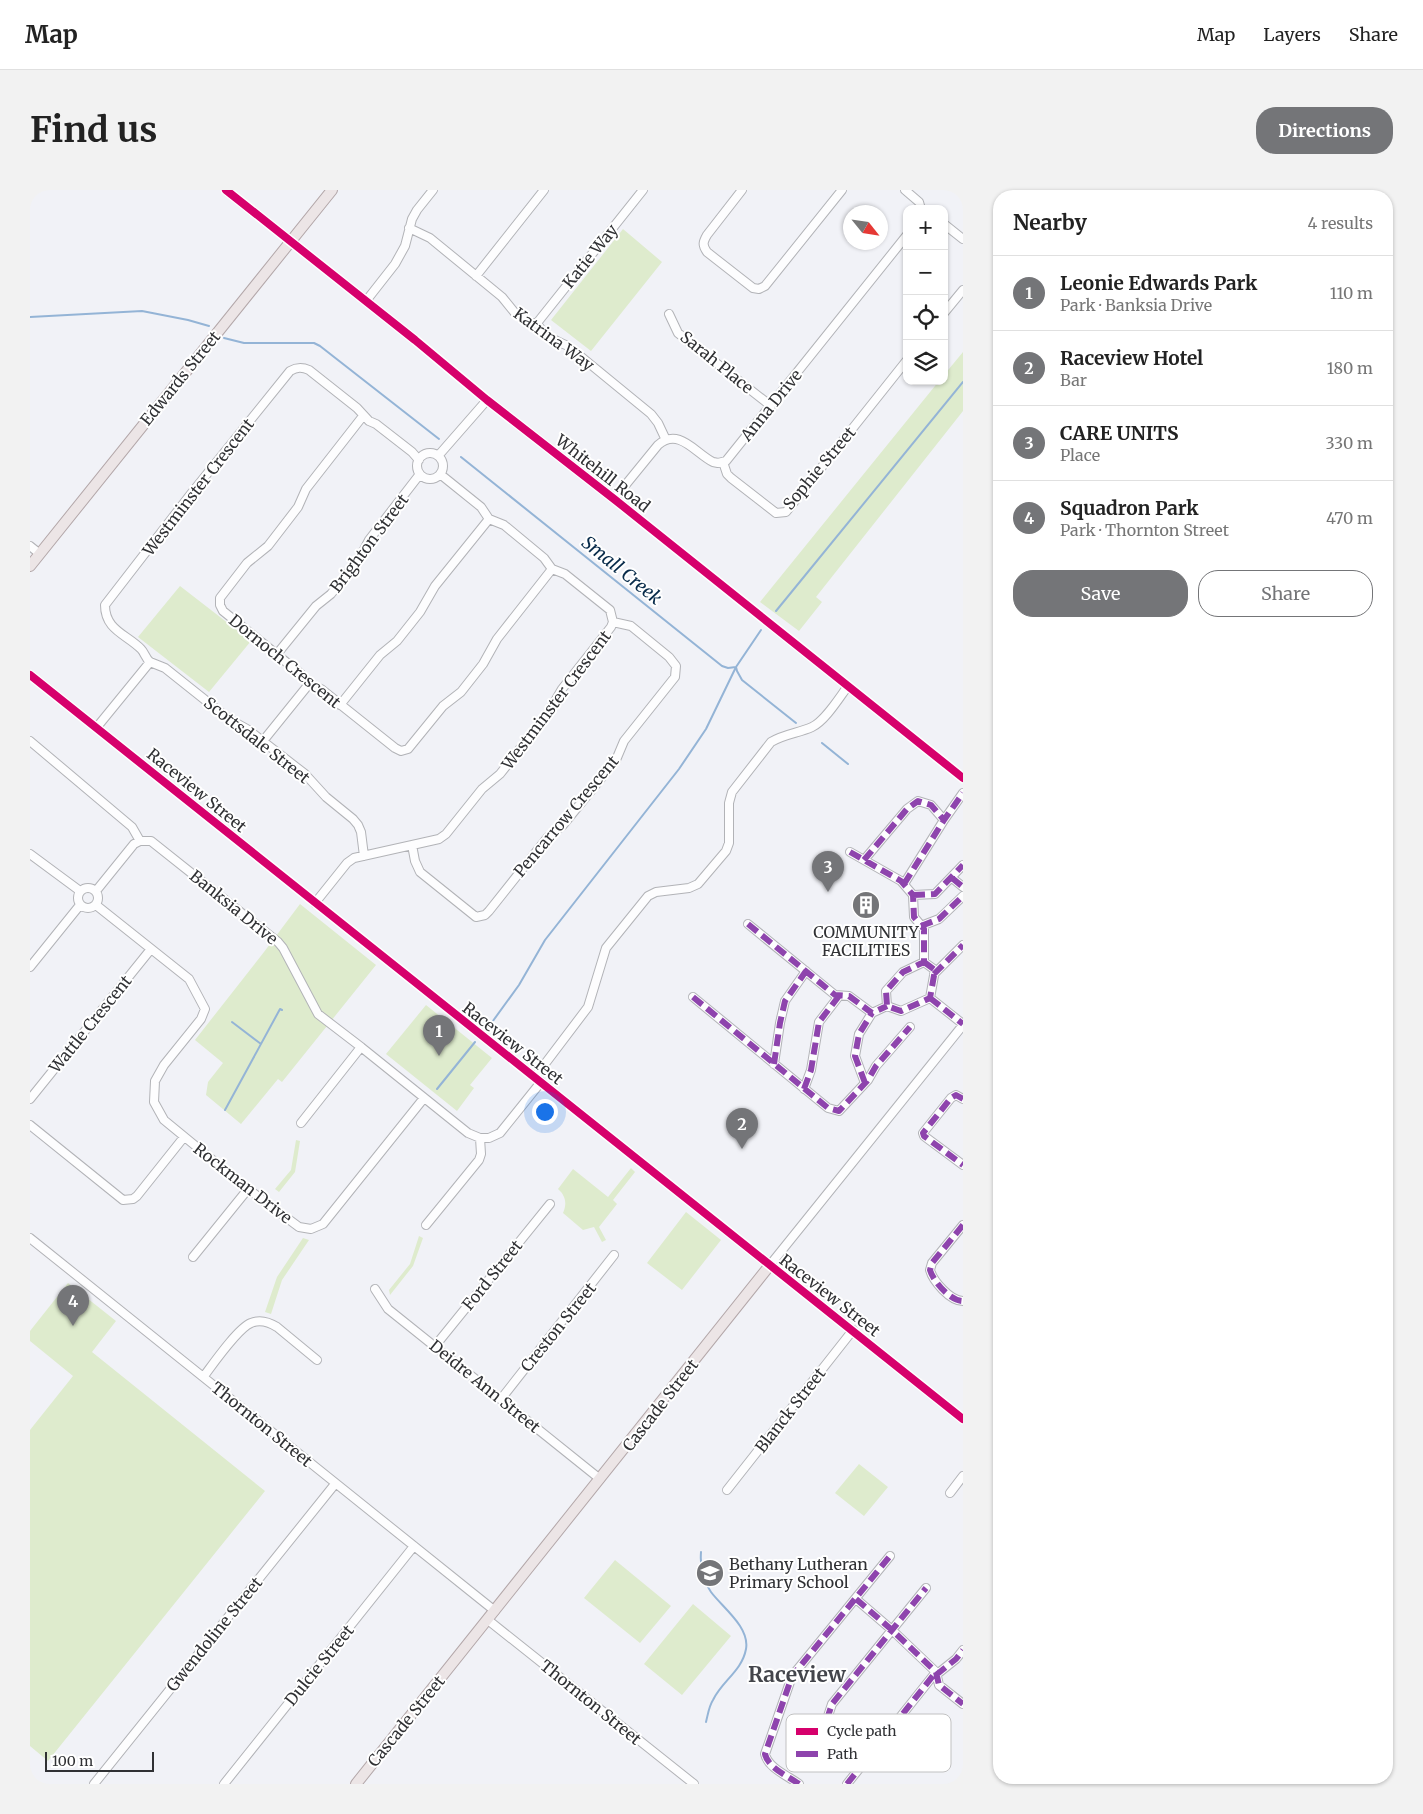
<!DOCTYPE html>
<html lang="en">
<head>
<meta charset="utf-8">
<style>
  :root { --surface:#fff; --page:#f2f2f2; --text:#222; --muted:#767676; --line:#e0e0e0; --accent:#747578 }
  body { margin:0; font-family:Merriweather,serif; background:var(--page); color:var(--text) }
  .controls { position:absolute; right:15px; top:15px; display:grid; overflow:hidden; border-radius:10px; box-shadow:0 1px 4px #0004 }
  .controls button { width:45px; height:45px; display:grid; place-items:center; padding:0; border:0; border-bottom:1px solid var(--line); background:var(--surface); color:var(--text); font:25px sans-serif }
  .compass { position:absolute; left:813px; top:15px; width:45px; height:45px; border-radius:50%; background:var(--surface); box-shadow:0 1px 4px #0004; rotate:120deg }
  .scale { position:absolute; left:15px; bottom:12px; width:109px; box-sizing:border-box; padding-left:5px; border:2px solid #303134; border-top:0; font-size:14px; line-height:18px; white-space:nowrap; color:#303134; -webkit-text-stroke:4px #fff; paint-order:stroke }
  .you { position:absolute; left:514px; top:921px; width:18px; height:18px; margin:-12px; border:4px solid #fff; border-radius:50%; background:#1a73e8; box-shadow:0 0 0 8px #1a73e833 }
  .badge { display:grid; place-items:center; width:32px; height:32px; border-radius:50%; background:var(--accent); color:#fff; font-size:16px; font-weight:700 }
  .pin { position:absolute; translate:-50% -41px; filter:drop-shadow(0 1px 2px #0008) }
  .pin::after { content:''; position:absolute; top:26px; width:18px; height:15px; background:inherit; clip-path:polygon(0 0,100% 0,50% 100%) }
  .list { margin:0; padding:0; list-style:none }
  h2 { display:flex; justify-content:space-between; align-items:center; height:65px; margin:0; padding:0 20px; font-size:21px }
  h2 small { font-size:16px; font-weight:400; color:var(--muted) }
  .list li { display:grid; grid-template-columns:32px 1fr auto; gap:15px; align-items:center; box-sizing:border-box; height:75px; padding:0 20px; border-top:1px solid var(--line) }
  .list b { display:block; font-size:19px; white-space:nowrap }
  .list p { margin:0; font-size:16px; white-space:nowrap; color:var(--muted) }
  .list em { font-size:16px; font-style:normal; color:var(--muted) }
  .actions { display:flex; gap:10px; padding:15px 20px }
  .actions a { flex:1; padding:11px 0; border:1px solid var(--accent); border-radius:20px; text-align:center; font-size:18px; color:var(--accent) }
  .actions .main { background:var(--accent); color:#fff }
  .icon { flex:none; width:28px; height:28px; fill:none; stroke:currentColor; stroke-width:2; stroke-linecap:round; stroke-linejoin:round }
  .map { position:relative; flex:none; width:933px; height:1594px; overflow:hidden; border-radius:20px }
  header { display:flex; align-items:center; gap:30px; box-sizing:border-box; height:70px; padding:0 25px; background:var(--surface); border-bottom:1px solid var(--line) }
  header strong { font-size:24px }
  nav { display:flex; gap:28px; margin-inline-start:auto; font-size:18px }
  .intro { display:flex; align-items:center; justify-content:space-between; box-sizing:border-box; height:120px; padding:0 30px }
  h1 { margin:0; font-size:35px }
  .button { padding:12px 22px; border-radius:20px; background:var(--accent); color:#fff; font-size:18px; font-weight:700 }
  main { display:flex; gap:30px; padding:0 30px }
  aside { flex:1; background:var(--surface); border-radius:20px; box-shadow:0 1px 4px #0004 }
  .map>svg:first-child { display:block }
  .green { fill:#deebcd }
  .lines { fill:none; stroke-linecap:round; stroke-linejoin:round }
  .stream { stroke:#94b4d6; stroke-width:2 }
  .minor-casing { stroke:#b2b3b7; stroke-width:10 }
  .major-casing { stroke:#b3a7a9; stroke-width:12 }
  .minor { stroke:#fdfdfe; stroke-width:8 }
  .major { stroke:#ece5e6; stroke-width:10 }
  .quiet { stroke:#8e44ad; stroke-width:6; stroke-dasharray:12 6; stroke-linecap:butt }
  .cycleway-casing { stroke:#fff; stroke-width:11 }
  .cycleway { stroke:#d6006c; stroke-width:8 }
  .labels { text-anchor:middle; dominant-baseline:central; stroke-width:4; stroke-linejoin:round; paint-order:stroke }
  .street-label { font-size:16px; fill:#303134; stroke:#fff }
  .poi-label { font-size:16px; fill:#303134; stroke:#fff }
  .water-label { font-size:18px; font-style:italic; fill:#082b4a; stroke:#fff }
  .district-label { font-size:21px; font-weight:bold; fill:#43454b; stroke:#fff }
  .key { fill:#fff; stroke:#c1c1c2; stroke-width:1 }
  .key-label { font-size:14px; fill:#303134 }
</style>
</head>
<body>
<header>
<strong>Map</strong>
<nav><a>Map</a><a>Layers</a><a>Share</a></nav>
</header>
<div class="intro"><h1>Find us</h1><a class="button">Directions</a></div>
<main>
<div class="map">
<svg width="933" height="1594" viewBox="0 0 933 1594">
  <rect width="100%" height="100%" fill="#f1f2f7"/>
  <path class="green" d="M593,39L632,72L561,161L521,130Z
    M933,162V221L786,407L792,412L769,441L730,412L909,191H914V185Z
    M150,396L221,451L179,502L108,447Z
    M270,714L346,775L252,892L248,889L211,934L176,905L178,892L193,873L165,850L234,762Z
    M396,815L462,868L440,895L444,898L427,921L356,864Z
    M266,950L270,951L265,982L249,1002L245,999L261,980Z
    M601,978L605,982L583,1010L587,1014L569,1037L576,1050L572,1052L564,1037L553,1040L533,1023C537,1014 536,1006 528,999L543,979L578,1007Z
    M656,1022L691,1050L652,1100L617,1073Z
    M389,1046L393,1048L383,1076L360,1105L359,1100L380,1074Z
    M273,1048L279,1050L252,1090L241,1124L235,1122L247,1087Z
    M38,1093L86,1131L62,1162L235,1301L18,1571L0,1556V1240L43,1186L0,1151V1141Z
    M829,1274L858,1297L834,1326L805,1303Z
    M585,1370L641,1416L610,1453L554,1408Z
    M663,1414L701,1446L652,1505L614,1474Z"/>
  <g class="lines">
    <path class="stream" d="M0,127L112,121L158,130L179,136
      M194,148L214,153H284L290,156L409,249
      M431,267L692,476L698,478L706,477L731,440
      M746,421L933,192
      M706,477L707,481L712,490L766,533
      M792,553L818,574
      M202,832L231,854
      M460,835L489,795L515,750L649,579L676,539L706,477
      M407,899L445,852
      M195,920L250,819L252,820
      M671,1362C670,1376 673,1391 681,1402C692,1417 720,1437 716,1459C712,1481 692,1491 683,1510C679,1516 678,1524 676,1532"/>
    <defs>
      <path id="minor" d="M196,0L385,150L457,210L584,309L933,588
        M712,0L677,45C673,52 672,55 677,62L723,98L729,99L735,96L812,0
        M875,0L889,12L891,19
        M914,34L933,49
        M379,38L400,48L472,107L485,123L500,133H507C514,146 524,150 538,156L621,224L628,233L636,250
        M446,86L514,0
        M336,111L365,74L375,56L382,29L387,20L403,0
        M914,123L933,100
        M639,124L648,143L741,216
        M507,133L613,0
        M333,226L276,299L268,317L238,356L217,373L190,408V415L193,421L271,484L279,494L291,499L365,558L371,561L378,559L413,516L431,502L453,474L467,449L522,379
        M387 276a13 13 0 1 1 26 0a13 13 0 1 1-26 0Z
        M408,266L457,210
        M693,272L697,284L701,288L746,323L756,322L877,170
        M584,309L628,255C649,237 665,263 683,272L688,273L696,271L877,45
        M0,356L10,364
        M247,464L286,416L301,404L329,369L339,350L390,284
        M120,472L135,478L199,529L217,539L275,584L296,607L323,629L328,635L331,642L334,666
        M0,485L933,1229
        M310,515L350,465L367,451L390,422L405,396L459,329
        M67,537L120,472C115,468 115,463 111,459C96,444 75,440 75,415L160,305L260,181C267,177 272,177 279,180L327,218L339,231L346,234L382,262L389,270
        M0,551L102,637L110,651
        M233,551L279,494
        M382,655L385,671L390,682L446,727L455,725L459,721L517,648L533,635L586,570L594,551L645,487L646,476L639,467L601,436L583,432
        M820,662L871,691L883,705L884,727L894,739V772
        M0,664L50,701
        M834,670L877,619L888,611L901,615L914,630
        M922,688L933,697
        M874,694L914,630L933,603
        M48 708a10 10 0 1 1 20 0a10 10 0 1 1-20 0Z
        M66,701L104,654L110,651H121L248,752L253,758L288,824L331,857L438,943L450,948H459L470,943L511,892
        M883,705L905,704L933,675
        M285,713L317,673L324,668L409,649L416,644L452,599L470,584L518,523L532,499L581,437L583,432L580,420L535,384L522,379L514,368L474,335L459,329L451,317L410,284
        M66,715L159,789L175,819L171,829L134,875L125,891L124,912L134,930L218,999L269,1037L281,1039L293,1034L394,908
        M718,734L805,805L819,806L842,823L857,816
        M891,736L909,729L933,706
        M894,772L905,780L900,808L871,821L857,816L856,801L873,782Z
        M0,777L50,715
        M904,784L933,755
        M663,807L798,918L809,921L838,890L846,876L880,837
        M900,808L933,834
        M744,874L750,833L755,811L776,781
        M505,887L558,817L576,758L618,706L626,702L659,698L668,694L696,661L699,653V613L702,602L741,552C754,544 769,543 782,537C795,531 809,508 818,496
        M835,893L825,866L829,844L842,823
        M774,899L781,880L789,832L809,806
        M0,909L121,759
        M933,909L926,905L921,908L893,943L894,946L933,975
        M271,933L331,857
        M0,935L93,1010L103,1009L107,1006L154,947
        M396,1035L449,970L451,964L450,948
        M933,1035L902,1073L900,1080C903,1091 920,1111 933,1111
        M0,1048L465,1421
        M163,1067L218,999
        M740,1075L933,835
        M345,1099L358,1119L570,1289
        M405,1156L520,1014
        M174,1186C183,1174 208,1138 221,1133C230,1129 239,1132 247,1137L287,1170
        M471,1209L584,1065
        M697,1300L823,1140
        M920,1303L933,1286
        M826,1409L862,1440L906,1482L909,1495L933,1514
        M458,1430L664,1594
        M906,1485L926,1469L933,1460
        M791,1547L802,1514L896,1398
        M64,1594L305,1294
        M194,1594L384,1356
        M769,1594C758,1586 738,1578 735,1564L760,1492L763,1485L860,1366
        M817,1594L906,1482"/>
      <path id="major" d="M0,376L302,0
        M326,1594L740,1075"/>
    </defs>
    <use href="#minor" class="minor-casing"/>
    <use href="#major" class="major-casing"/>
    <use href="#minor" class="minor"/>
    <use href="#major" class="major"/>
    <path class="quiet" d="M820,662L871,691L883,705L884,727L894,739V772
      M834,670L877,619L888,611L901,615L914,630
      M922,688L933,697
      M874,694L914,630L933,603
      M883,705L905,704L933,675
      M718,734L805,805L819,806L842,823L857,816
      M891,736L909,729L933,706
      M894,772L905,780L900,808L871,821L857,816L856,801L873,782Z
      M904,784L933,755
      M663,807L798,918L809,921L838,890L846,876L880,837
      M900,808L933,834
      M744,874L750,833L755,811L776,781
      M835,893L825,866L829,844L842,823
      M774,899L781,880L789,832L809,806
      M933,909L926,905L921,908L893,943L894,946L933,975
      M933,1035L902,1073L900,1080C903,1091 920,1111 933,1111
      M826,1409L862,1440L906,1482L909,1495L933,1514
      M906,1485L926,1469L933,1460
      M791,1547L802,1514L896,1398
      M769,1594C758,1586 738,1578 735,1564L760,1492L763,1485L860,1366
      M817,1594L906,1482"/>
    <defs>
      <path id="cycleway" d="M196,0L385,150L457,210L584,309L933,588
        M0,485L933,1229"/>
    </defs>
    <use href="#cycleway" class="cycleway-casing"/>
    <use href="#cycleway" class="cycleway"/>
  </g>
  <defs>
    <symbol id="building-disc" viewBox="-11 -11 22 22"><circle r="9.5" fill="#747578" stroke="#fff"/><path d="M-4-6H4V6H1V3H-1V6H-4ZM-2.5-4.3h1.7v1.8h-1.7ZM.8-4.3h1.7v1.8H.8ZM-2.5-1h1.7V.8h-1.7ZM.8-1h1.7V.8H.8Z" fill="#fff"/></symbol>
    <symbol id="school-disc" viewBox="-11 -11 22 22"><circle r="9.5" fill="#747578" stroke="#fff"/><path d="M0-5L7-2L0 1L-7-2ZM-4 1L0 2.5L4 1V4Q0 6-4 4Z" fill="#fff"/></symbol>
  </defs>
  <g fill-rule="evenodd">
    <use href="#building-disc" x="820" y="699" width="32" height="32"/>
    <use href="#school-disc" x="664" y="1367" width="32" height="32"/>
  </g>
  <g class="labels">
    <g class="street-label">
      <text transform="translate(560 66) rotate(-51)">Katie Way</text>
      <text transform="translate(524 149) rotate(36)">Katrina Way</text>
      <text transform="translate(687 172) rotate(39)">Sarah Place</text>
      <text transform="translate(150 188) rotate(-51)">Edwards Street</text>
      <text transform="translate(741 215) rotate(-51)">Anna Drive</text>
      <text transform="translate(789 278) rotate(-50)">Sophie Street</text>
      <text transform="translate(573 283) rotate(38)">Whitehill Road</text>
      <text transform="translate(168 297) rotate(-52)">Westminster Crescent</text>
      <text transform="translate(339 353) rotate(-53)">Brighton Street</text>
      <text transform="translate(255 471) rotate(39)">Dornoch Crescent</text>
      <text transform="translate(526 510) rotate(-53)">Westminster Crescent</text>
      <text transform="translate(227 550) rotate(38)">Scottsdale Street</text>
      <text transform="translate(167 600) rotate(39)">Raceview Street</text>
      <text transform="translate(536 626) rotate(-50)">Pencarrow Crescent</text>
      <text transform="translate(204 717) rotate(39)">Banksia Drive</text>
      <text transform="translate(60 834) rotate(-51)">Wattle Crescent</text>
      <text transform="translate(483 853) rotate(38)">Raceview Street</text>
      <text transform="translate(213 993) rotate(38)">Rockman Drive</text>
      <text transform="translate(462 1085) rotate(-51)">Ford Street</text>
      <text transform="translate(800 1105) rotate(38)">Raceview Street</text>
      <text transform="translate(528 1137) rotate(-51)">Creston Street</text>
      <text transform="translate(455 1196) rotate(39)">Deidre Ann Street</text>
      <text transform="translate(630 1215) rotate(-52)">Cascade Street</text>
      <text transform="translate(760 1220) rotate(-52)">Blanck Street</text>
      <text transform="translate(232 1234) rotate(39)">Thornton Street</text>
      <text transform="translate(184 1444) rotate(-51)">Gwendoline Street</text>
      <text transform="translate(289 1475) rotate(-51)">Dulcie Street</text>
      <text transform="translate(561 1512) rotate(39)">Thornton Street</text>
      <text transform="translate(376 1531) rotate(-51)">Cascade Street</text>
    </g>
    <g class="poi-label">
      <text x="836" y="742">COMMUNITY<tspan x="836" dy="18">FACILITIES</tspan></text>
      <text x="699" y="1374" text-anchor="start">Bethany Lutheran<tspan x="699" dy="18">Primary School</tspan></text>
    </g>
    <g class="water-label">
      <text transform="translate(592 380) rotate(39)">Small Creek</text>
    </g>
    <g class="district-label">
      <text x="767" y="1484">Raceview</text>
    </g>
  </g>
  <rect x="756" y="1524" width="165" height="58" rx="8" class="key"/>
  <rect x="766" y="1538" width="22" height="7" fill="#d6006c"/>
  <rect x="766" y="1561" width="22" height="6" fill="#8e44ad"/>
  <g class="key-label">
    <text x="797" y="1546">Cycle path</text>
    <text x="797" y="1569">Path</text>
  </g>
</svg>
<div class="controls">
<button>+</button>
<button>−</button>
<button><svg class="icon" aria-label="locate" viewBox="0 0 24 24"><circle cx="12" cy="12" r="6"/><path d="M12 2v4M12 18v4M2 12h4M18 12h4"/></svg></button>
<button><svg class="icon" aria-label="layers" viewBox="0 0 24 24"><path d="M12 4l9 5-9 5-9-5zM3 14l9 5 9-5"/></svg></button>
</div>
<svg class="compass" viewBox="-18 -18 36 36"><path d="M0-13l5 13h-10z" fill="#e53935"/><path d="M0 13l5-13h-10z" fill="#767676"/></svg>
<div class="scale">100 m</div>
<div class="you"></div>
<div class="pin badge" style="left:409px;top:866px">1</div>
<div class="pin badge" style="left:712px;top:959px">2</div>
<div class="pin badge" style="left:798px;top:702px">3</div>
<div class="pin badge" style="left:43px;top:1136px">4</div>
</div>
<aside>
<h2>Nearby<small>4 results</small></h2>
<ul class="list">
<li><span class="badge">1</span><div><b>Leonie Edwards Park</b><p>Park · Banksia Drive</p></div><em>110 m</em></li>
<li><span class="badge">2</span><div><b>Raceview Hotel</b><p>Bar</p></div><em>180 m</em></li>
<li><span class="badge">3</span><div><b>CARE UNITS</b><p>Place</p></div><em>330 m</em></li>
<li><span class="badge">4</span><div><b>Squadron Park</b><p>Park · Thornton Street</p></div><em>470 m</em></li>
</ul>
<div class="actions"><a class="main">Save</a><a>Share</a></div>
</aside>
</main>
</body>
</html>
